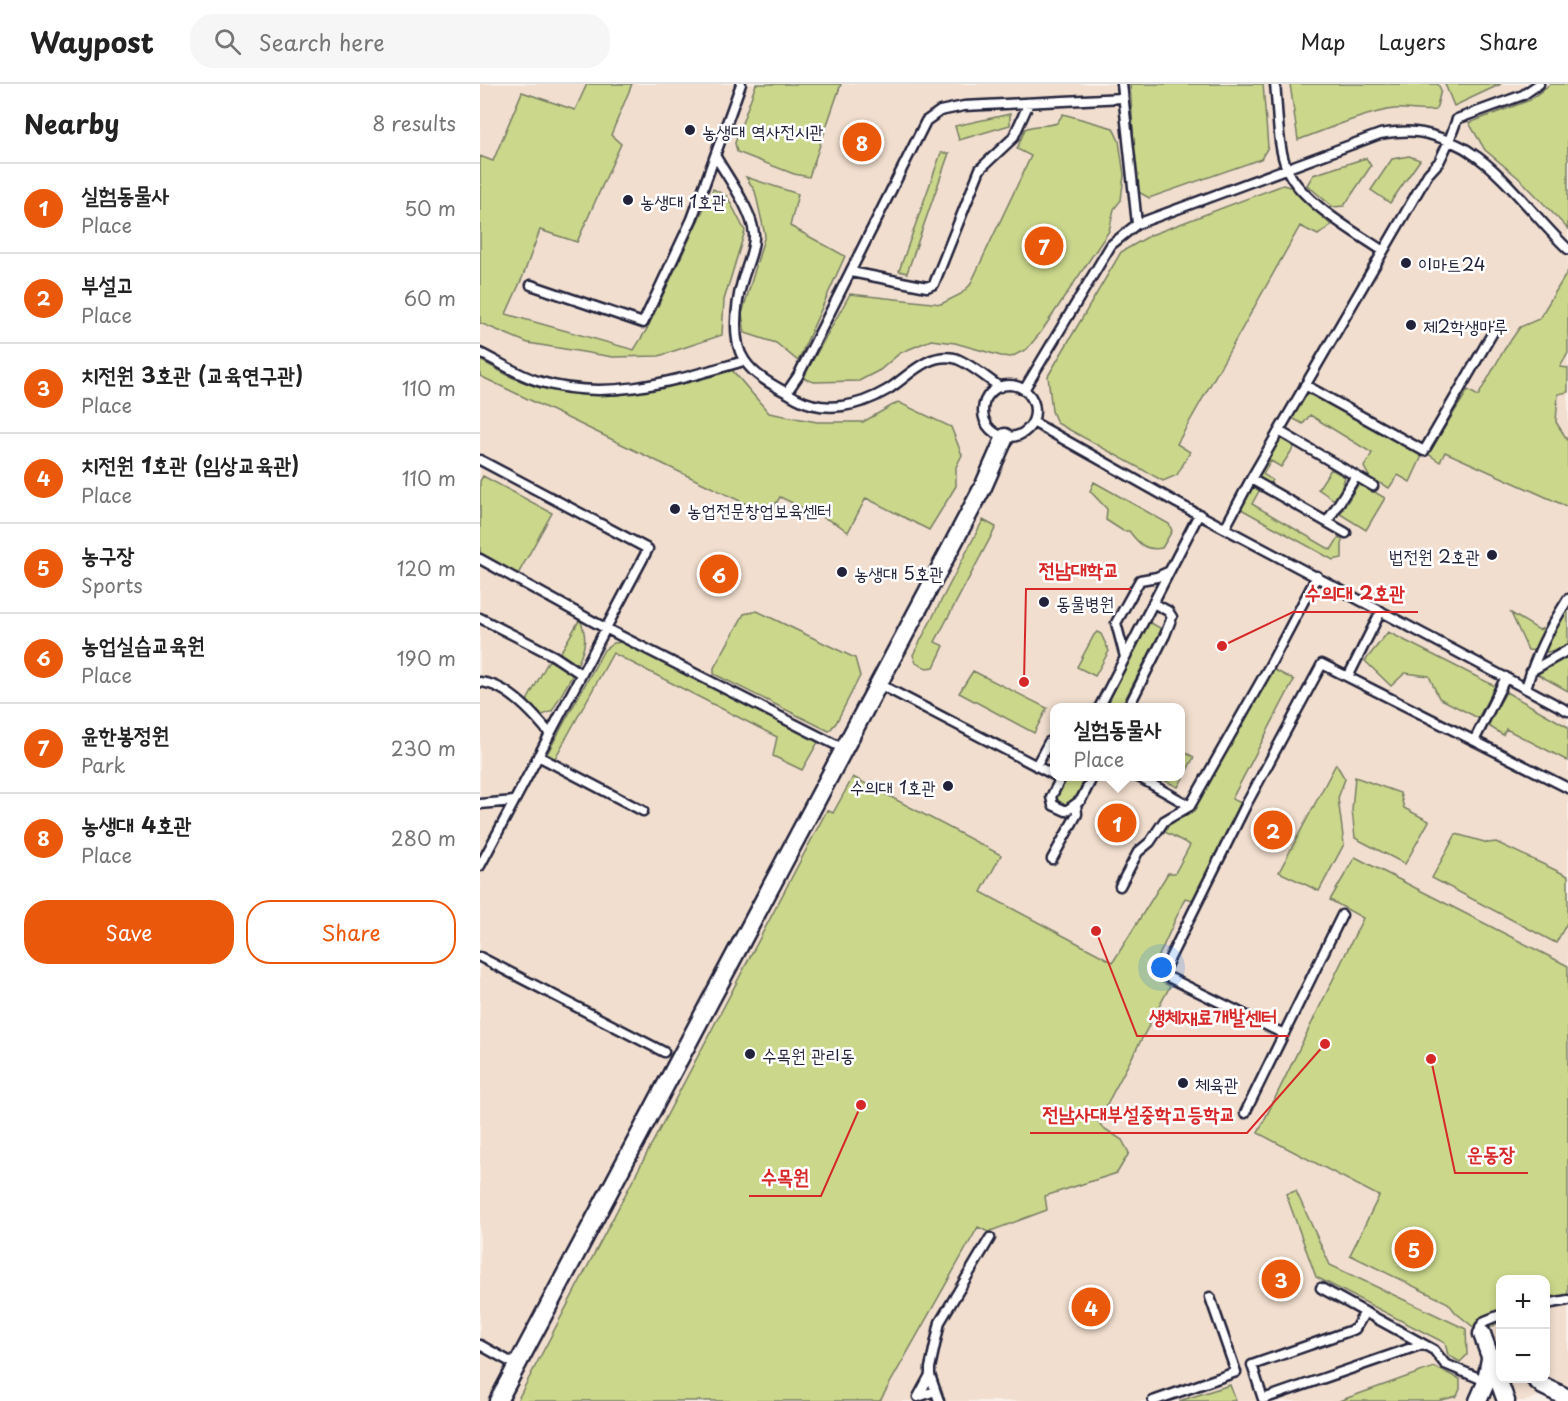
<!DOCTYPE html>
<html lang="en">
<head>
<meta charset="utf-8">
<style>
  :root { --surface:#fff; --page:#f6f6f6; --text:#222; --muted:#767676; --line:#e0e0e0; --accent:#ea580c }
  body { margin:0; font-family:"Playpen Sans","Poor Story",sans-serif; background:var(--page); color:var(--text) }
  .controls { position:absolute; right:18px; bottom:18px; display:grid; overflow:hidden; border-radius:12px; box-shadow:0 3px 9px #0003 }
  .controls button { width:54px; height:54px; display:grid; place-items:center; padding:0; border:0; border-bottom:2px solid var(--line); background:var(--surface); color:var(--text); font:30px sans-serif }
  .you { position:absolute; left:682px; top:884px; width:21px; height:21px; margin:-15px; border:4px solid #fff; border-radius:50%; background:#1a73e8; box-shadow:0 0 0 9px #1a73e833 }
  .badge { display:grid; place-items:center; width:39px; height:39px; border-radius:50%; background:var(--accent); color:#fff; font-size:20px; font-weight:700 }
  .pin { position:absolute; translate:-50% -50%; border:3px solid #fff; box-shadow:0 2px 6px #0006 }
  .popup { position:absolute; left:570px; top:619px; width:135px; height:78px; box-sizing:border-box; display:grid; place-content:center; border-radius:12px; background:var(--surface); filter:drop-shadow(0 2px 4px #0005); font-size:20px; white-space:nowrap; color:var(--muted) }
  .popup b { font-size:22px; color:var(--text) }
  .popup::after { content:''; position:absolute; left:50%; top:100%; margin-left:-12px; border:12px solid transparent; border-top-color:var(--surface) }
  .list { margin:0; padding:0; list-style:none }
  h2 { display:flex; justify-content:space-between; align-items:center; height:78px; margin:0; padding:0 24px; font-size:26px }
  h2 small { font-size:20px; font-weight:400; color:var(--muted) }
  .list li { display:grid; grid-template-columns:39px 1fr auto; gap:18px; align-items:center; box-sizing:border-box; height:90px; padding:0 24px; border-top:2px solid var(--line) }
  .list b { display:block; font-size:22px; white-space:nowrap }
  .list p { margin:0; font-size:20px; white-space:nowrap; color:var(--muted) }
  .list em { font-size:20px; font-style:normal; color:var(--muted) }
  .actions { display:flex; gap:12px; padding:18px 24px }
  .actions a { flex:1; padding:14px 0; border:2px solid var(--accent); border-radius:24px; text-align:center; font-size:21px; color:var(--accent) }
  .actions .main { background:var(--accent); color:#fff }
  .icon { flex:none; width:33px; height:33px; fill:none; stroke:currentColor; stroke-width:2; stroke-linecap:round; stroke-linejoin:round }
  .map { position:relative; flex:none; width:1088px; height:1317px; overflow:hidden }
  header { display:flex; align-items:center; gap:36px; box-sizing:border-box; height:84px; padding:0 30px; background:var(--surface); border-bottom:2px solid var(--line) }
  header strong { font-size:28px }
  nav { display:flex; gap:33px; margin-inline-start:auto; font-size:21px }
  .search { width:420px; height:54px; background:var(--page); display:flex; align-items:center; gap:15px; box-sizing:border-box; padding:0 21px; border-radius:24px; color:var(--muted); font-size:22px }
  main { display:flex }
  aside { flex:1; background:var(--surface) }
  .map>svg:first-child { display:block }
  .built { fill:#f1dece; fill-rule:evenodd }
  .green { fill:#cbd78b; stroke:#767c63; stroke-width:1.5 }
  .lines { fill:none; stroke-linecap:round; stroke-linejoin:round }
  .lane-casing { stroke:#22223b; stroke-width:13 }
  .street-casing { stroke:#22223b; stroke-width:21 }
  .lane { stroke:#fff; stroke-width:8 }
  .street { stroke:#fff; stroke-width:16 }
  .poi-dot { fill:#22223b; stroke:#fff; stroke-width:2 }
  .labels { text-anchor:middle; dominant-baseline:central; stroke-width:5; stroke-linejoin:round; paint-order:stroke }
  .poi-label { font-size:18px; fill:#22223b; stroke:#fff; text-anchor:start }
  .leader { fill:none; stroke:#d62828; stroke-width:2 }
  .callout-dot { fill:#d62828; stroke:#fff; stroke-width:2 }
  .callout-label { font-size:20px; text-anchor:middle; font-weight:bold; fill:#d62828; stroke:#fff; stroke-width:5; stroke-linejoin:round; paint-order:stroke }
</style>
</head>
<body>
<header>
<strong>Waypost</strong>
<div class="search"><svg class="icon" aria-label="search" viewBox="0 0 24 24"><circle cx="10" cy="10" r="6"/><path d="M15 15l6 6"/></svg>Search here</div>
<nav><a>Map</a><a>Layers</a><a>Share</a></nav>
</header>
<main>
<aside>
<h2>Nearby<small>8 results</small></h2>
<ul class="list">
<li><span class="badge">1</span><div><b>실험동물사</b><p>Place</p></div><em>50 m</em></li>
<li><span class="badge">2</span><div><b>부설고</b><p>Place</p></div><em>60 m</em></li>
<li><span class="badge">3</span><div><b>치전원 3호관 (교육연구관)</b><p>Place</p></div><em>110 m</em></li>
<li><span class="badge">4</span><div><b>치전원 1호관 (임상교육관)</b><p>Place</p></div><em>110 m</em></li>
<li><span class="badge">5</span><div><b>농구장</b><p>Sports</p></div><em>120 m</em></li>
<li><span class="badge">6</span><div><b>농업실습교육원</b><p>Place</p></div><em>190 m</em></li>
<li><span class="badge">7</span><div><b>윤한봉정원</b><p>Park</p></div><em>230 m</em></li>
<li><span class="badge">8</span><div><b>농생대 4호관</b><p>Place</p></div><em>280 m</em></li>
</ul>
<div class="actions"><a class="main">Save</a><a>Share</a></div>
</aside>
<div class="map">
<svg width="1088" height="1317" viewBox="0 0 1088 1317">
  <rect width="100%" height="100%" fill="#f9f0e9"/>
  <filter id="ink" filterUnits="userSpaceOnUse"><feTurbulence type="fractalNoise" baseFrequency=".0167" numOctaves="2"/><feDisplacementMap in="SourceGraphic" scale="12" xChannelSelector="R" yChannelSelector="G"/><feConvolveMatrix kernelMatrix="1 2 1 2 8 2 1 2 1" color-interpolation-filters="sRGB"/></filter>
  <g filter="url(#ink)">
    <path class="built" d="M0,0H1088V1302L1045,1317H0ZM574,624H700V692H574ZM1020,1196H1066V1294H1020Z"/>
    <path class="green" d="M107,0H152L131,51L141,60L97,158L60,146L43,192L26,230L154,266L167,245L233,105L247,112L265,147L244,216L242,251L179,272L133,273L48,259L0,239V72L13,77L42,8L95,26Z
      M276,0H361L329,93L314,90L257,68L255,59Z
      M650,0H783L788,63L781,75L669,114L657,107Z
      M810,0H958L961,6L956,26C942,28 928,24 914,25C884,29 846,46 818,56Z
      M965,0H1021L974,22Z
      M1070,0H1088V145L1041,96L1005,66L989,39L1050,16Z
      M530,30V41L479,56L475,42Z
      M583,30L633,44L639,57L644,91L641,116L634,125L629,147L561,248L547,265L531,273L521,272L475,259L451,256L420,269L400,286L379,297L334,298L323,294L370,210L461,220L481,210L490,201L551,72L537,65L545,45C556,40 566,43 577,39Z
      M461,69H469L427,189L419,187Z
      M929,72L940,76L910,119L891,106L912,75Z
      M886,74L891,82L864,122L853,123L827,101L833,91Z
      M266,93L318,110L310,142L365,172L318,277L296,259L265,249L262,230L285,151L275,107Z
      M803,101L813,104L851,141L838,151L820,142L697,360L710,368L697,391L683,397L577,339L572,327L568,292L641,168L671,151Z
      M1088,187V269L1080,283L1088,284V308L1078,310L1076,338L1088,357V423L965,368L960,378L948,370L988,306L998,312L1024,266L1040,243L1059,235Z
      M0,276L31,293L60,304L139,311L200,298L247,284L252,286L289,329L337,338H383L418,318L471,343L482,371L476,383V402L449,446L386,414L368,448L357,440L300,413L289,431L0,292Z
      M828,307L942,372L930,398L918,391L909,404L890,394L884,383L892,369L830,331L823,340L812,334Z
      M799,351L813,358L814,363L801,383L791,377L783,390L792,396L788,403L774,394Z
      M851,385L865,393L858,415H853L838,405Z
      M3,392L72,429L38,490L4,473L0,467V397Z
      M614,398L689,440L692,447L682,464C665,467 659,460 649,447H643L626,436L627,425L610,407Z
      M879,399L905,414L886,446L860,430Z
      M774,403L779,407L772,420L851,466L859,453L862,456V474L853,476L761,425L760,421L771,404Z
      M503,436L516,443L455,558L464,562L454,583L446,584L436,579L433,571Z
      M1088,525V561L1068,568L1048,566L1031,529L1059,546L1077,538Z
      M277,527L375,574L380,592L356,639L349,647L234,590V584L264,530Z
      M100,535C107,552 106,562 98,579H93L79,571Z
      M669,538L682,545L641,623L624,624Z
      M617,548L621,550L629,567L615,592L597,583L614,551Z
      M908,548L1015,602L998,634L959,614L949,592L925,589L911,602L885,577Z
      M142,558L338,658L322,686L293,672L297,653L133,569L74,676L66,672L124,566L134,559Z
      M1084,573H1088V607L1057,590Z
      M69,576L93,590L72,627L63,631L47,619L48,615Z
      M789,583L814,596L752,715L766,721L718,817L705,814L673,885V894L690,902L618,1037L622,1043L642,1056L649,1069L637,1089L565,1112L567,1126L508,1148L498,1143L400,1317H37L347,726L353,729L373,693L521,771L501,808L633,878L688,789H695L710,761L685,748L694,732L710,722Z
      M493,587L567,624L554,649L479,609Z
      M1026,608L1088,643V677L1026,645L1023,651L1007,641Z
      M700,666L714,673L698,703L677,693L700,692Z
      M856,680L865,695L858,714L864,760L839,807L799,788Z
      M587,693H607L595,714L586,721L578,718L577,712Z
      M875,693L920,709L924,724L949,737L925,780L875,754L872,726Z
      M976,750L1008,759L1016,758L1088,792V837L1076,859L952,794Z
      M875,773L1088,882V1212L1066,1219V1196H1020V1237L1002,1250L976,1229L968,1219L870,1171L899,1112L778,1049L883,834L850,816Z
      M816,1107L850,1181L986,1245L987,1271L980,1278L968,1271L965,1259L836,1193L806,1110Z
      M954,1283L980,1295V1305L977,1312L958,1317H859Z
      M750,1301L756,1317H699Z"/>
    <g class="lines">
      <defs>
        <path id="lane" d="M642,0L657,140
          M795,0C798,25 797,65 808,87C822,118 875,148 903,167
          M236,73C248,94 272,126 274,150C275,166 266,183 262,198C256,220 251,258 265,277C276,294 299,304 316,314C345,330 380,322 407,306C428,293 446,269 474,274C487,277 509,296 520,303
          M371,188L447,203L454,200L500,85L533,54L549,19
          M51,201L163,239L212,135L261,0
          M0,269C19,278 38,291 58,297C128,319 196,296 264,277
          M825,301L944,367L1016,243
          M503 327a26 26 0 1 1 52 0a26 26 0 1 1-52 0Z
          M544,306L631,161L657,140L900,50C929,46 941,46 969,57L977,35L1043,11L1059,0
          M307,308L318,292L446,37L460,27L484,22L643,14
          M553,338L697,419L1088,627
          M799,347L893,402
          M0,376L168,465L0,782
          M771,395L866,449
          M847,438L876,392
          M745,444L771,395L948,90L959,78L969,57C976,60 984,63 990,68C1025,90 1057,136 1088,165
          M0,475L125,544L364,665
          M0,534L74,572L101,590
          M645,573L636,539L660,496L677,493L688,488
          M1051,587L1088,566
          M868,593L901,527
          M0,598C27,600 54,630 70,650
          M399,600L574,691
          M1046,604C1056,570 1069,545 1088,515
          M619,624L719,430
          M648,624L685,551L692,533L688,527L673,519
          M995,655L1026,593
          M58,672L163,727
          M556,682L569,658
          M582,692L571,713L573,721L586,727L601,716L613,692
          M657,692L710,722L789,583L837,492
          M0,720L34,717
          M572,775L597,730L596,720
          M640,802L658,768L670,758L684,737L710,722
          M0,873L184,968
          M804,950L682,890L766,721L842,580L1088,704
          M765,1029L862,831
          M841,1204L943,1260
          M1066,1220L1088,1216
          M885,1228L875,1245L772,1281L783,1315L943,1260L954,1266L965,1280L1006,1297
          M1002,1250L1000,1243L1005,1237L1020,1231
          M0,1261L36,1281
          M450,1291L438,1313L455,1307
          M459,1317L450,1291V1284L460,1238L510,1154
          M673,1317L756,1288L730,1213"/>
        <path id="street" d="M1002,1250L1026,1317
          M1054,1294L1063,1302L1088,1314
          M18,1317L503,403L525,353
          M998,1317L1005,1301L1010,1275"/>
      </defs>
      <use href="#lane" class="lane-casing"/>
      <use href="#street" class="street-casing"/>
      <use href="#lane" class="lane"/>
      <use href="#street" class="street"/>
    </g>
  </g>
  <g class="poi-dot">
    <circle cx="210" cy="46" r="6"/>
    <circle cx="148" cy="116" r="6"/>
    <circle cx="926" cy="179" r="6"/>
    <circle cx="931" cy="241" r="6"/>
    <circle cx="195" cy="425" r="6"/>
    <circle cx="1012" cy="471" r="6"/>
    <circle cx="362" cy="488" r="6"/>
    <circle cx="564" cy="518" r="6"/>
    <circle cx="468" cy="702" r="6"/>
    <circle cx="270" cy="970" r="6"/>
    <circle cx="703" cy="999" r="6"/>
  </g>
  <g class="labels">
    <g class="poi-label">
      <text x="222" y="46">농생대 역사전시관</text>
      <text x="160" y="116">농생대 1호관</text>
      <text x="938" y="179">이마트24</text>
      <text x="943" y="241">제2학생마루</text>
      <text x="207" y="425">농업전문창업보육센터</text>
      <text x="1000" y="471" text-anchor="end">법전원 2호관</text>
      <text x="374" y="488">농생대 5호관</text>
      <text x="576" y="518">동물병원</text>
      <text x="456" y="702" text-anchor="end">수의대 1호관</text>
      <text x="282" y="970">수목원 관리동</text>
      <text x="715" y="999">체육관</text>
    </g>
  </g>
  <path class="leader" d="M544 598L546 505H651M742 562L813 528H938M616 847L657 952H809M845 960L767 1049H550M951 975L975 1089H1048M381 1021L341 1112H269"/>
  <g class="callout-dot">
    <circle cx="544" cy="598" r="6"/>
    <circle cx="742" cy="562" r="6"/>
    <circle cx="616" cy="847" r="6"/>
    <circle cx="845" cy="960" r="6"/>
    <circle cx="951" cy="975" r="6"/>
    <circle cx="381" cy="1021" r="6"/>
  </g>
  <g class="callout-label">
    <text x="599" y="493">전남대학교</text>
    <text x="875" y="516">수의대 2호관</text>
    <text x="733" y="940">생체재료개발센터</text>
    <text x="659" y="1037">전남사대부설중학고등학교</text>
    <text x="1011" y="1077">운동장</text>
    <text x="305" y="1100">수목원</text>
  </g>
</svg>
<div class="controls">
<button>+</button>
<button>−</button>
</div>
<div class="you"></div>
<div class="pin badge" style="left:637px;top:739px">1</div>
<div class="popup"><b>실험동물사</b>Place</div>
<div class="pin badge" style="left:793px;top:746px">2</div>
<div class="pin badge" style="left:801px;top:1195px">3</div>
<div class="pin badge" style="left:611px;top:1223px">4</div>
<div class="pin badge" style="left:934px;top:1165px">5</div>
<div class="pin badge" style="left:239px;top:490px">6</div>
<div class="pin badge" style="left:564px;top:162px">7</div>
<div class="pin badge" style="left:382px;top:58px">8</div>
</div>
</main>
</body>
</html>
